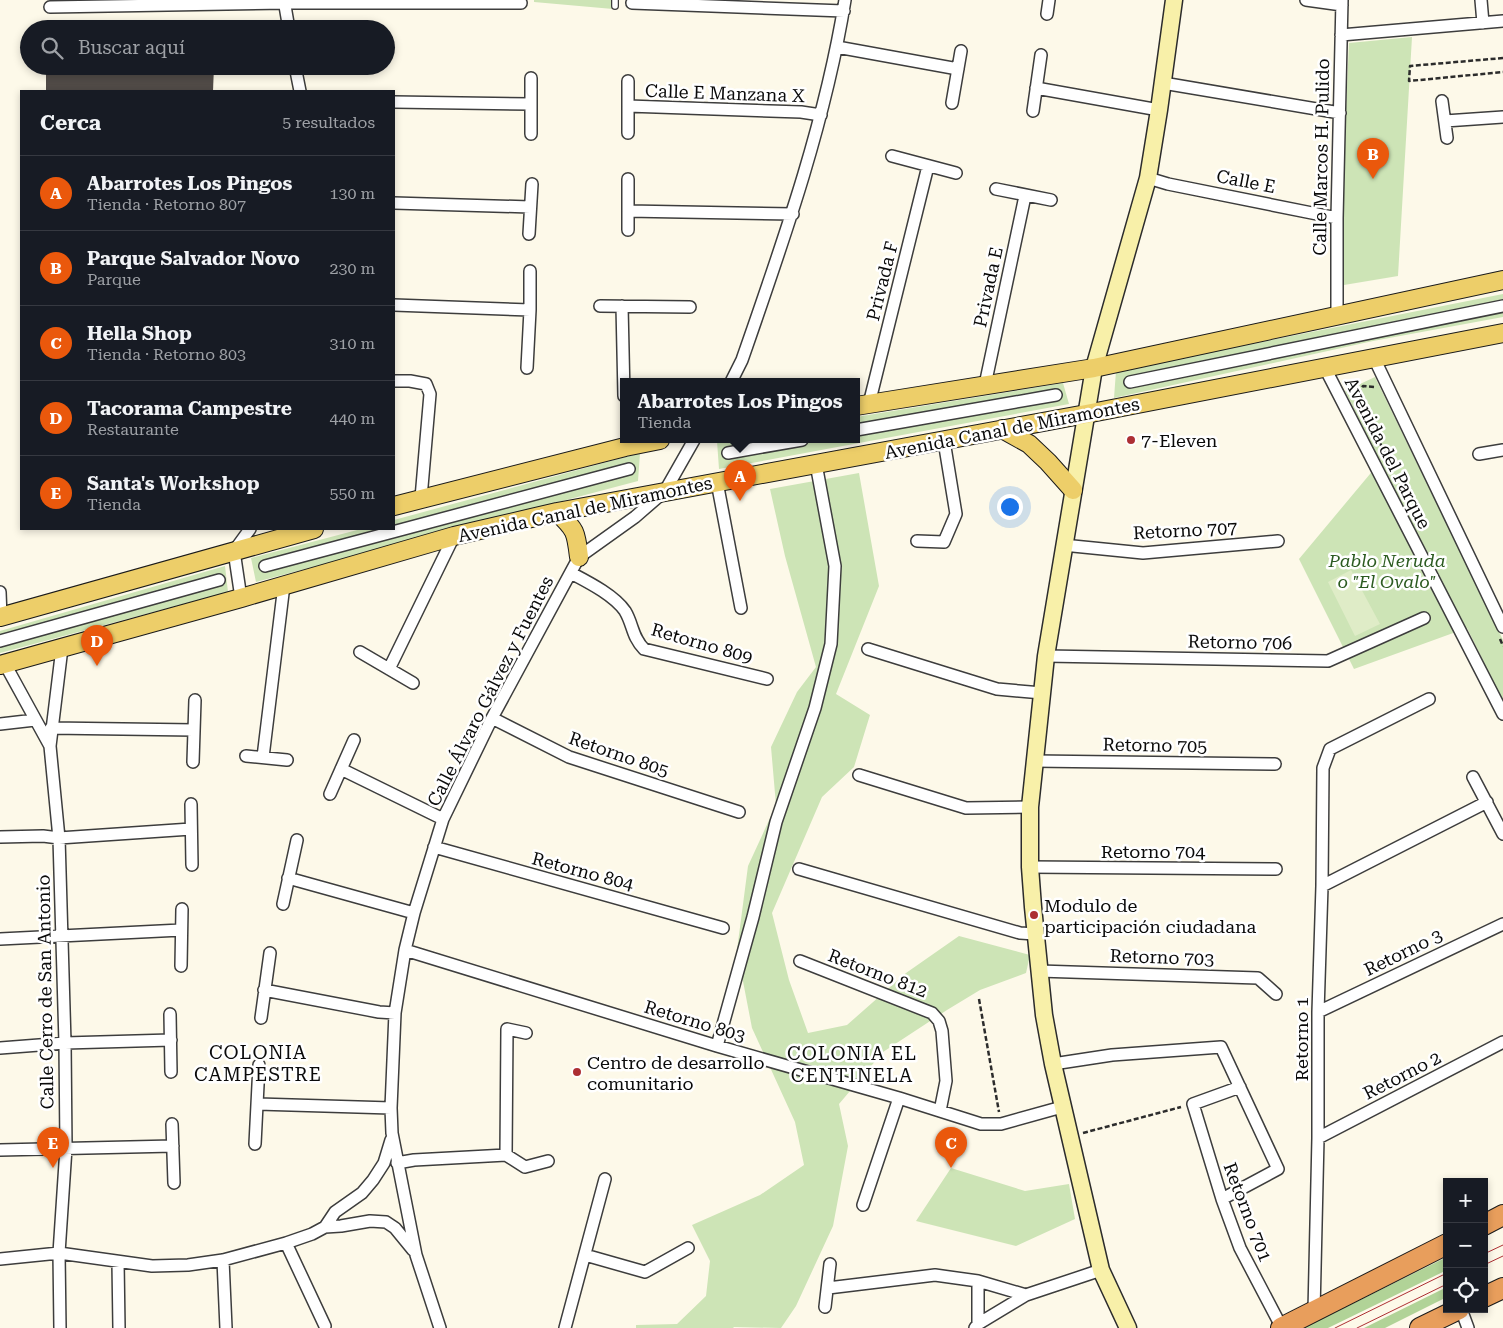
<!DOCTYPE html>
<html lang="es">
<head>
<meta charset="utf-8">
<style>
  :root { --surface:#171b24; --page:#20242c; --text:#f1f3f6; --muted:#9ea1a6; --line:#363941; --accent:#ea580c }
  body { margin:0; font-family:"Roboto Serif",serif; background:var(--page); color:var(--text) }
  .controls { position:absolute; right:15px; bottom:15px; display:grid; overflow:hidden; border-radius:0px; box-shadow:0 2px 8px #0003 }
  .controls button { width:45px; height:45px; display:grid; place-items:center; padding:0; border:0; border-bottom:1px solid var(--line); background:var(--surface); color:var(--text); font:25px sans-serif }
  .you { position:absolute; left:1009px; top:506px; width:18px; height:18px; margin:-12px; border:4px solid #fff; border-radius:50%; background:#1a73e8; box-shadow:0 0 0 8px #1a73e833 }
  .badge { display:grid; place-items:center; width:32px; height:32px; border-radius:50%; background:var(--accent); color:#fff; font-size:16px; font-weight:700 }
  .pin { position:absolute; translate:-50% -41px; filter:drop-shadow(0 1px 2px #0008) }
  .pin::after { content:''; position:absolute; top:26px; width:18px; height:15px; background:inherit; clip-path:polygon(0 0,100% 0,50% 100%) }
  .popup { position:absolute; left:620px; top:378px; width:240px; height:65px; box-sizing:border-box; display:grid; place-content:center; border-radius:0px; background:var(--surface); filter:drop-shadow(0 1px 4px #0005); font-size:16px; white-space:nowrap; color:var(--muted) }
  .popup b { font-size:19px; color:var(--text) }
  .popup::after { content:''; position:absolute; left:50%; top:100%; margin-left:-10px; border:10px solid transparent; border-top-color:var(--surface) }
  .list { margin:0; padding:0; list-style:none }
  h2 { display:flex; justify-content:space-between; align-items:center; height:65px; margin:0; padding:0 20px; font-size:21px }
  h2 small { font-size:16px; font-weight:400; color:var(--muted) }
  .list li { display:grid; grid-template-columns:32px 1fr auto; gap:15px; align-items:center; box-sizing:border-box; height:75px; padding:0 20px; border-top:1px solid var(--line) }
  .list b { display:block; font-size:19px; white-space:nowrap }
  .list p { margin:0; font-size:16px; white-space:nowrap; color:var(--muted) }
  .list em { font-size:16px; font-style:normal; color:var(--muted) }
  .icon { flex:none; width:28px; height:28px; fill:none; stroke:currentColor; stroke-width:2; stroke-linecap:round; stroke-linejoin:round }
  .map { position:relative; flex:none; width:1503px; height:1328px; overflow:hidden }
  .search { position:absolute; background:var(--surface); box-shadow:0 2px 8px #0003; left:20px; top:20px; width:375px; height:55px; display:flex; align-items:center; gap:12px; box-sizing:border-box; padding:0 18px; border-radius:28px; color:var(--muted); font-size:19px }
  .panel { position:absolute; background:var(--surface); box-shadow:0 2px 8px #0003; left:20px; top:90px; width:375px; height:440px; border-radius:0px }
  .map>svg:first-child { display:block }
  .green { fill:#cde4b6 }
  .forest { fill:#b1d397 }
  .pitch { fill:#dfecc7 }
  .building { fill:#514b47 }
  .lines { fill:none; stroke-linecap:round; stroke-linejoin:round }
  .lane-casing { stroke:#3d3d3d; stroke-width:8 }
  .street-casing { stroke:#3d3d3d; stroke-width:14 }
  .secondary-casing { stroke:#2c2c2c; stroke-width:19 }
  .primary-casing { stroke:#1b1b1b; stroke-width:20 }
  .highway-casing { stroke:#1b1b1b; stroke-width:22 }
  .path { stroke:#2c2c2c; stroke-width:2.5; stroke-dasharray:5 2.5; stroke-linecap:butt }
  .lane { stroke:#fff; stroke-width:5.5 }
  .street { stroke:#fff; stroke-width:11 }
  .secondary { stroke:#f8f0a9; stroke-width:16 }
  .primary { stroke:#edce69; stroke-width:18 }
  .highway { stroke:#e89e5c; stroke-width:20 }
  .tram { stroke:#ad2f33; stroke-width:1 }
  .poi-dot { fill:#ad2f33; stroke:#fff; stroke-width:2 }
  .labels { text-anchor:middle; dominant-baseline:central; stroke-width:5; stroke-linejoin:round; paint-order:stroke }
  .street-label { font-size:18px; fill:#0a0a0a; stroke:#fff }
  .poi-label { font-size:18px; fill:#0a0a0a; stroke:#fff; text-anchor:start }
  .park-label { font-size:18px; font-style:italic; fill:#2c5b21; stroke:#fff }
  .neighbourhood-label { font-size:19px; letter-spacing:1px; fill:#0a0a0a; stroke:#fff }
</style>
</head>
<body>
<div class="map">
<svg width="1503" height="1328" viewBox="0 0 1503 1328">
  <rect width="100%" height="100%" fill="#fdf9e9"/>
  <path class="green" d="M534,0H613V9L534,2Z
    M1412,37L1398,276L1338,286L1349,43Z
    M1503,294V317L1373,341L1114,398L1116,371Z
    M1375,377L1503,640V701L1467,628L1354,669L1299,559L1380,462L1345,391Z
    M1063,383L1069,404L719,469L717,441L856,440V417Z
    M640,453L638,481L256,582L251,558L361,529H394V520Z
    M859,473L879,586L836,694L870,715L854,767L822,797L772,913L789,980L808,1033L847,1025L906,973L959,936L1030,955L1026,973L980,990L947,1010L883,1052L839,1104L848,1146L833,1226L796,1306L781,1328L734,1327L733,1328H636V1325L677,1324L706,1296L710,1261L692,1225L760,1195L804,1165L795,1122L752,1028L737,950L748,866L776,805L771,747L797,692L816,667L785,556L770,489Z
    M225,566L228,592L0,653V631Z
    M951,1168L1025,1191L1069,1184L1075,1219L1016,1246L916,1221Z"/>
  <path class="forest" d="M1447,1257V1270L1328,1328H1303Z
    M1447,1287V1297L1385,1328H1364Z"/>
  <path class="pitch" d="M1351,570L1380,624L1355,636L1328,582Z"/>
  <path class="building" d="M46,66H214L213,91H46Z"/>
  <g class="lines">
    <defs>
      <path id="lane" d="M615,6V0"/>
      <path id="street" d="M284,0L289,29
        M1306,0L1342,5
        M1481,0L1483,23
        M632,3L844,11
        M50,7L285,3H521
        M1047,14L1049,0
        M1341,35L1503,21
        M837,47L958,69
        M295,66L300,91
        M531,78V134
        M628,81V133
        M1163,83L1340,113
        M1036,88L1159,110
        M1442,101L1447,138
        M394,102L530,104
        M952,103L961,51
        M628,106L801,112L821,115
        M1033,111L1041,55
        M1445,121L1503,117
        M892,156L956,173
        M1148,178L1168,184L1337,218
        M996,189L1051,200
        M394,203L530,207
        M628,211L793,214
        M628,230V179
        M529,234L532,184
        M394,305L530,310
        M600,306L690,307
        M622,306L624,396
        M1337,315V218L1342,0
        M1374,358L1503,627
        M527,368L530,310V271
        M1325,368L1503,714
        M394,381H410L426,384L430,394L421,498
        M731,382L742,360C783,242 825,124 845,0
        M1130,382L1503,306
        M985,385L1025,196
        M869,404L928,166
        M856,430L1056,395
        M728,453L802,440
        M1479,454L1503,450
        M717,482L741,608
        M917,541L944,542L956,514L944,441
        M1063,545L1143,553L1278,541
        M265,566L629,469
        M571,573C588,582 614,595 625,611C633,624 632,637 644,649L767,679
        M0,592L1,617
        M241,598L234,551L250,529
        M0,641L219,580
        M868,649L997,689L1042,693
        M360,652L413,683
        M1046,656L1328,661L1424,618
        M5,664L50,746
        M389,669L454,536
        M492,718L569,757L739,812
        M0,724L35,720
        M51,728L194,730
        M246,756L287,760
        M263,757L284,585
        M1034,761L1275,764
        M193,762L195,700
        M341,769L443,819
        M859,775L966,808L1030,807
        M1473,777L1503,834
        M330,794L354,740
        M191,804L192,865
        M0,837L43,836L59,838L191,829
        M434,847L723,928
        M1030,867L1276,869
        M799,869L1020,933L1035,934
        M288,878L414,913
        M1322,886L1487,802
        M283,904L297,840
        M0,939L181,930
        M405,950L717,1046L899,1098L981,1124H1001L1062,1107
        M800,961L932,1013L939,1021L942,1031L946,1081L940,1111
        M181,966L182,909
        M1039,971L1258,978L1276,994
        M264,990L379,1012L395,1013
        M1318,1012L1503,924
        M170,1014L171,1072
        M261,1018L270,953
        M717,1046L753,917L776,822L815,708L831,644L835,566L816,464
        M0,1048L65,1043L171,1040
        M1053,1064L1112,1055L1221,1047L1278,1169L1222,1199
        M1240,1087L1193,1104L1222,1199L1240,1248L1282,1328
        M258,1104L391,1108
        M172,1124L174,1183
        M1318,1138L1503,1042
        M255,1144L259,1065
        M0,1150L173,1146
        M506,1155L507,1029L526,1033
        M397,1163L414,1160L506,1155L525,1167L548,1161
        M863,1205L899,1098
        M325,1227L335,1212L362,1193L373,1180L384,1163L391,1140
        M286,1243L325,1326
        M585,1255L645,1272L688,1248
        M0,1259L59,1253L152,1266L188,1265L223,1260L286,1243L312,1234L325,1227L341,1226L370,1221L386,1222L395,1228L413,1250
        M223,1260L226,1328
        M118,1262L119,1328
        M978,1281V1324
        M828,1288L935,1275L978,1281L1026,1295
        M825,1307L830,1264
        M1461,1309L1468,1328
        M1314,1311L1318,1138V1012L1322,886L1323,768L1330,749L1429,699
        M60,1328L59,1253L66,1148L65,1043L59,838L50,746L62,648
        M440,1328L416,1255L392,1133L391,1108L395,1013L405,950L414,913L443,819L492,718L579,557L635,517L665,491L694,440
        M565,1328L605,1179
        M975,1328L978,1324L1026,1295L1101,1270"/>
      <path id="secondary" d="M1128,1328L1101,1270L1053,1064L1044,1015L1033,907L1030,867V807L1046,656L1094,368L1148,178L1159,110L1174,0"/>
      <path id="primary" d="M856,406L1094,368L1503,280
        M1002,429L1029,444L1048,462L1073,490
        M394,506L625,447L660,440
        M557,512C576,530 576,532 579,557
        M0,617L314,529
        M0,665L241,598L454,536L557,512L1086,414L1503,333"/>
      <path id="highway" d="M1484,1225L1503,1215
        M1484,1297L1503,1288
        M1281,1328L1447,1244
        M1420,1328L1459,1309"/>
    </defs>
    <use href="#lane" class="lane-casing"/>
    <use href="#street" class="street-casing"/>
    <use href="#secondary" class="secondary-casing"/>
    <use href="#primary" class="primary-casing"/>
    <use href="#highway" class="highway-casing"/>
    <path class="path" d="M1503,58L1410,66L1409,81L1503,72
      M1374,387L1363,386L1356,396L1385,453
      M1500,639L1503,646
      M979,999L999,1112
      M1083,1133L1181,1107"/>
    <use href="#lane" class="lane"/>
    <use href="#street" class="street"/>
    <use href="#secondary" class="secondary"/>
    <use href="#primary" class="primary"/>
    <use href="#highway" class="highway"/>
    <path class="tram" d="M1484,1254L1503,1245
      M1484,1265L1503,1256
      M1335,1328L1447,1273
      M1357,1328L1447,1284"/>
  </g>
  <g class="poi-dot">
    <circle cx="1131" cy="440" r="5"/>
    <circle cx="1034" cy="915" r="5"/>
    <circle cx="577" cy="1072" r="5"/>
  </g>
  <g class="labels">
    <g class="street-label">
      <text transform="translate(725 93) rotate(2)">Calle E Manzana X</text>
      <text transform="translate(1321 157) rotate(-89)">Calle Marcos H. Pulido</text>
      <text transform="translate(1246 181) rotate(11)">Calle E</text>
      <text transform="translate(882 281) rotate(-76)">Privada F</text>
      <text transform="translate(988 287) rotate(-78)">Privada E</text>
      <text transform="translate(1012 428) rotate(-11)">Avenida Canal de Miramontes</text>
      <text transform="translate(1388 453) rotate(63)">Avenida del Parque</text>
      <text transform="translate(585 509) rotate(-12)">Avenida Canal de Miramontes</text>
      <text transform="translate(1185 530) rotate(-3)">Retorno 707</text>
      <text transform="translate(1240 642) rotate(1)">Retorno 706</text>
      <text transform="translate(702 643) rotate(16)">Retorno 809</text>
      <text transform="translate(490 691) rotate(-63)">Calle Álvaro Gálvez y Fuentes</text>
      <text transform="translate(1155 745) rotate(1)">Retorno 705</text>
      <text transform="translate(619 754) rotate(19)">Retorno 805</text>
      <text x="1153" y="851">Retorno 704</text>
      <text transform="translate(583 871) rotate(15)">Retorno 804</text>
      <text transform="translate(1403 952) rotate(-26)">Retorno 3</text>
      <text transform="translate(1162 957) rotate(2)">Retorno 703</text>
      <text transform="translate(878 973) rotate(21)">Retorno 812</text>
      <text transform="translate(45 992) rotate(-91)">Calle Cerro de San Antonio</text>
      <text transform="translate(695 1021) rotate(17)">Retorno 803</text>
      <text transform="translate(1301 1039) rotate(-90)">Retorno 1</text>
      <text transform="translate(1402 1075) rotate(-27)">Retorno 2</text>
      <text transform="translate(1248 1212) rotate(69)">Retorno 701</text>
    </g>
    <g class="poi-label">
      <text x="1141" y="440">7-Eleven</text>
      <text x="1044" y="905">Modulo de<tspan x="1044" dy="21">participación ciudadana</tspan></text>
      <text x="587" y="1062">Centro de desarrollo<tspan x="587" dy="21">comunitario</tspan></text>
    </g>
    <g class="park-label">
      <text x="1387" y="560">Pablo Neruda<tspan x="1387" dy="21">o "El Ovalo"</tspan></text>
    </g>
    <g class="neighbourhood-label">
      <text x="258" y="1052">COLONIA<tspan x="258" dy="22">CAMPESTRE</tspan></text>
      <text x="852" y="1053">COLONIA EL<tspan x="852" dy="22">CENTINELA</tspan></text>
    </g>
  </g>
</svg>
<div class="controls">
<button>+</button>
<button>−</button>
<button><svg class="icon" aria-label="locate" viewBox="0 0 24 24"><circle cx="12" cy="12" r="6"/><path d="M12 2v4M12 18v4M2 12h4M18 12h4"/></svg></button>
</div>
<div class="you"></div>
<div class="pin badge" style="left:740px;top:501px">A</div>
<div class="popup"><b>Abarrotes Los Pingos</b>Tienda</div>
<div class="pin badge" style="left:1373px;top:179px">B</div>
<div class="pin badge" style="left:951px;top:1168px">C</div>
<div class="pin badge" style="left:97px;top:666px">D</div>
<div class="pin badge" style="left:53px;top:1168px">E</div>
<div class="search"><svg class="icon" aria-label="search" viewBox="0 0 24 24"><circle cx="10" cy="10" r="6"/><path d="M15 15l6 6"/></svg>Buscar aquí</div>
<section class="panel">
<h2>Cerca<small>5 resultados</small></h2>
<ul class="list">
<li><span class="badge">A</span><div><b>Abarrotes Los Pingos</b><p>Tienda · Retorno 807</p></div><em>130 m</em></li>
<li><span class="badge">B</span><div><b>Parque Salvador Novo</b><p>Parque</p></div><em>230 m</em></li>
<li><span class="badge">C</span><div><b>Hella Shop</b><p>Tienda · Retorno 803</p></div><em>310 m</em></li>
<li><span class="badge">D</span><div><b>Tacorama Campestre</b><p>Restaurante</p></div><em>440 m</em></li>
<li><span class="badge">E</span><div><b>Santa's Workshop</b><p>Tienda</p></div><em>550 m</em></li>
</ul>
</section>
</div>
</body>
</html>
